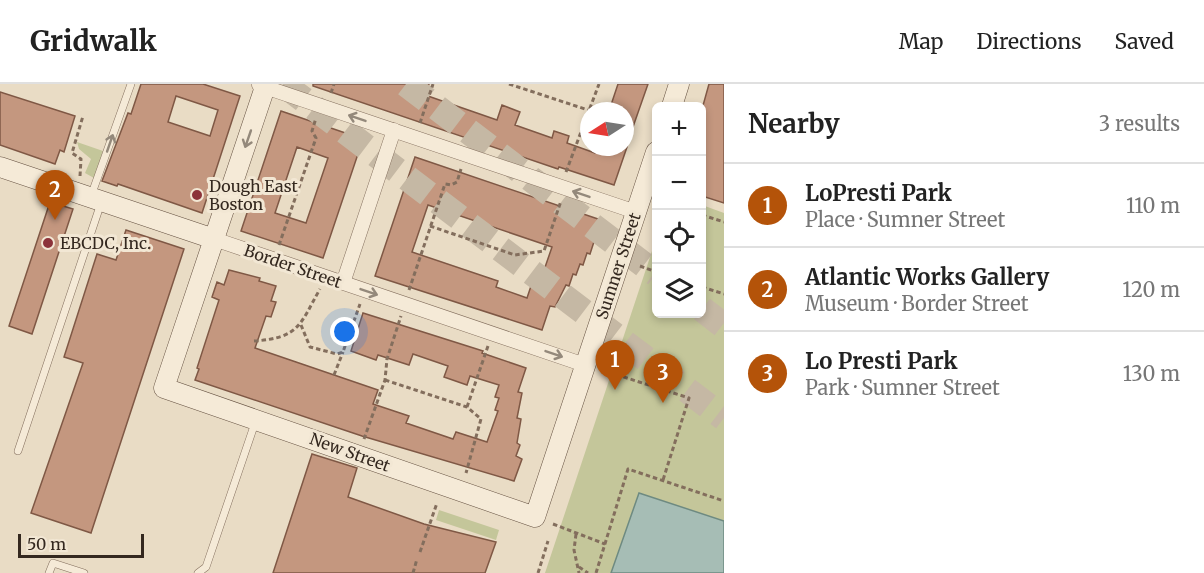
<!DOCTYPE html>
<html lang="en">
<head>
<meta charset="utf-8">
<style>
  :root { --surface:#fff; --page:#f2f2f2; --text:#222; --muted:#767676; --line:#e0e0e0; --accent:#b45309 }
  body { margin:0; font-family:Merriweather,serif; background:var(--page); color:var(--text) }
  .controls { position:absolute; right:18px; top:18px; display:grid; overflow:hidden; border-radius:9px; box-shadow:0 3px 9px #0003 }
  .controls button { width:54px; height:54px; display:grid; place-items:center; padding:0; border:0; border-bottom:2px solid var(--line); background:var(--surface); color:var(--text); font:30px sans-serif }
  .compass { position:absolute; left:580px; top:18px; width:54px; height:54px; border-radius:50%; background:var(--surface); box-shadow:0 3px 9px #0003; rotate:258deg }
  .scale { position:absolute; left:18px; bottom:15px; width:126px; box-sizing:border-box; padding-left:6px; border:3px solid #34281f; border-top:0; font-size:16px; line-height:21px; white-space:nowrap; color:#34281f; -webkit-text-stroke:4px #f2e7d4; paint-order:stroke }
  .you { position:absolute; left:345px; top:248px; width:21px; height:21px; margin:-15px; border:4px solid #fff; border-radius:50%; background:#1a73e8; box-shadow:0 0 0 9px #1a73e833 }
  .badge { display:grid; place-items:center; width:39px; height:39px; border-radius:50%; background:var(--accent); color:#fff; font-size:20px; font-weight:700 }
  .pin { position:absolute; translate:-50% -50px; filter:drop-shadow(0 2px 3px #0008) }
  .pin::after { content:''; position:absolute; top:32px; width:21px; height:18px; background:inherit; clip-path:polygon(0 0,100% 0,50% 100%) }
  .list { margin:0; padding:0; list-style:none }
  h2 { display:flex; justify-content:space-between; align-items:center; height:78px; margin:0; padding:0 24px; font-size:26px }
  h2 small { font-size:20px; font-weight:400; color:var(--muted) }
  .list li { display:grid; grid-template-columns:39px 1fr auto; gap:18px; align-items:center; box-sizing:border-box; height:84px; padding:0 24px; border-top:2px solid var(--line) }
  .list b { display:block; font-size:22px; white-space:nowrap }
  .list p { margin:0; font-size:20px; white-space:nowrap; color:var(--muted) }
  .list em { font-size:20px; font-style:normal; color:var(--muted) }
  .icon { flex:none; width:33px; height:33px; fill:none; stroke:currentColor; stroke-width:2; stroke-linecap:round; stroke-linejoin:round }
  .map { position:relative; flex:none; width:724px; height:489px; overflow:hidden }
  header { display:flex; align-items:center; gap:36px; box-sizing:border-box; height:84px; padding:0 30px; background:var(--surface); border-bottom:2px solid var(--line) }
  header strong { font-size:28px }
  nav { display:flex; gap:33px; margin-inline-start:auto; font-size:21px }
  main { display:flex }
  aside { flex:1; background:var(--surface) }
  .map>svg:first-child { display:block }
  .green { fill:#c4c69a }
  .water { fill:#a6bdb5; stroke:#6e8a81; stroke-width:1.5 }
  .building { fill:#c4977f; stroke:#7f5845; stroke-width:1.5; fill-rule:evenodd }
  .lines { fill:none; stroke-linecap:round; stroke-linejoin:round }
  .highway-tunnel { stroke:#c5b8a4; stroke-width:26; stroke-dasharray:26 13; stroke-linecap:butt }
  .lane-casing { stroke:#836e5d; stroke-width:8 }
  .street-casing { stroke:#836e5d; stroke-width:15 }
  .secondary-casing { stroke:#645040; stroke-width:21 }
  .path { stroke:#836e5d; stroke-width:3; stroke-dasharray:4.5 3; stroke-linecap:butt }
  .lane { stroke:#f5ead7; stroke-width:7 }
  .street { stroke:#f5ead7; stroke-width:14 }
  .secondary { stroke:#f5ead7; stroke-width:20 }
  .oneway { stroke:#94897b }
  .poi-dot { fill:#8c333a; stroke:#f2e7d4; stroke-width:2 }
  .labels { text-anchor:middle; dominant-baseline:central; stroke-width:6; stroke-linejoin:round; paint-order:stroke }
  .poi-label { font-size:16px; fill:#34281f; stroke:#f2e7d4; text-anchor:start }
  .street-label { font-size:16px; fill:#34281f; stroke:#f2e7d4 }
</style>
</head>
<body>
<header>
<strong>Gridwalk</strong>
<nav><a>Map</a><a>Directions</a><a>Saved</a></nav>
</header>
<main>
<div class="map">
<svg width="724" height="489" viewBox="0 0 724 489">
  <rect width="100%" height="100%" fill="#e9dcc5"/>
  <path class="green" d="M77,58L103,67L94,94L85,89L91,75L79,65Z
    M702,121L724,129V437L639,409L611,489H545L656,155V230H702Z
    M439,426L499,446L496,456L436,436Z"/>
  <path class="water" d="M639,409L724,437V489H611Z"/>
  <path class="building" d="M141,0H203L240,12L202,129L118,100L117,102L102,97L128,29L131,30ZM176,12L218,26L210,52L168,38Z
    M313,0H429L425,11L497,36L502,21L520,28L515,41L552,54L554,47L569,52L567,59L595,69L597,63H627L614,101L559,83L558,85L313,2Z
    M618,0H648L627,60H625V27H609Z
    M709,0H724V119L702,112V25Z
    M0,8L75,32L64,68L60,66L55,80L0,61Z
    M281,27L363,55L323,174L241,147ZM297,63L328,74L306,139L275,129Z
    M415,73L601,136L590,170L587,169L583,181L580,180L576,191L573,190L569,202L566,201L555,223L550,222L542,246L375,192ZM428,121L552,163L542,192L539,191L535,204L531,202L527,214L496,203L498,197L412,168Z
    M50,118L73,125L32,250L9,242Z
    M126,146L184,165L91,449L31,429L83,279L64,273L97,170L116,176Z
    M229,186L260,194L259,197L276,202L271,217L276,218L271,233L266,232L255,264L378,306L373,320L409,332L406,339L453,355L456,348L487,358L498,327L495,326L499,314L495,313L499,301L470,292L467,301L444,293L448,282L413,270L409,281L378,271L376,276L351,267L363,229L483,267L482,269L526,284L518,308L522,309L517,334L521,335L517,359L520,361L516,372L522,375L514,397L362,352L195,296L199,285L197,284L219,216L212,213L217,198L224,201Z
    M312,370L357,384L348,413L424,440L496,458L485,489H273Z"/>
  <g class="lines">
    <path class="highway-tunnel" d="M283,0L724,334
      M406,0L656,190
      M702,225L724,242"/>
    <defs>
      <path id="lane" d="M91,112L131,0
        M18,367L101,119
        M49,489L53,479L84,489
        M198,489L206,483L255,339"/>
      <path id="street" d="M259,1L636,128
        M214,155L585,281
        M343,199L394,46"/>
      <path id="secondary" d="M266,0L164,304L535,433L656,68
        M672,22L679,0
        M0,83L214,155"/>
    </defs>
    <use href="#lane" class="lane-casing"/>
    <use href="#street" class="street-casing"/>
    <use href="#secondary" class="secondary-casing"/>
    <path class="path" d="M509,0L588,26
      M331,9L334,0
      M420,39L433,0
      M566,88L599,0
      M80,92L81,75L72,69L83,32
      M702,131L724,138
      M430,142L515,171L544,167L561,117
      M279,161L316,54L312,47L316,34
      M640,182L656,188
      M702,203L724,210
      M409,206L445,100L451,101L457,98L461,85
      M301,241L310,263L337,270L343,268L360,220
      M254,257C300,254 300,240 320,205
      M602,286L689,314L663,396
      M334,291L343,268
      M385,296L467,323L481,335L466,389
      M467,323L488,262
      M364,355L385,296L387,275L401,232
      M553,440L605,460
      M576,450L574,466L579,489
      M420,468L437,419
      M579,483L588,489
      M413,489L417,475
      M538,489L548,457
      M596,489L628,385L724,417"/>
    <use href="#lane" class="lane"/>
    <use href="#street" class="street"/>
    <use href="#secondary" class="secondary"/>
  </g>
  <defs><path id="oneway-shaft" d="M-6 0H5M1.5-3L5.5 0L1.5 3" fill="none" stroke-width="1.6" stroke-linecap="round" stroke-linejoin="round" transform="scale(1.5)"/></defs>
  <g class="oneway">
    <use href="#oneway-shaft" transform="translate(357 34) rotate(-161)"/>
    <use href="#oneway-shaft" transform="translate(248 55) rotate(109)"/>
    <use href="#oneway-shaft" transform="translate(110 59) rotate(-71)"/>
    <use href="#oneway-shaft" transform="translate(581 110) rotate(-161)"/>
    <use href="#oneway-shaft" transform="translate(369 208) rotate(19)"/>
    <use href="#oneway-shaft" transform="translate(554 270) rotate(19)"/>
  </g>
  <g class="poi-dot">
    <circle cx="197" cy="111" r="6"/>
    <circle cx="48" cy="159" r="6"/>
  </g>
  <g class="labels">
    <g class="poi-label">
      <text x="209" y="102">Dough East<tspan x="209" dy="18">Boston</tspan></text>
      <text x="60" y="159">EBCDC, Inc.</text>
    </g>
    <g class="street-label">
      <text transform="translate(293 182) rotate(19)">Border Street</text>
      <text transform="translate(618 182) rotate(-72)">Sumner Street</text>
      <text transform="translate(350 368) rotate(20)">New Street</text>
    </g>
  </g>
</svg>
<div class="controls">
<button>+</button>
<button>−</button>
<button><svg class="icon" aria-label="locate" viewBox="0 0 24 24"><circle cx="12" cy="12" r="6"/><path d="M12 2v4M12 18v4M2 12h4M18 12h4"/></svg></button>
<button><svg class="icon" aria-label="layers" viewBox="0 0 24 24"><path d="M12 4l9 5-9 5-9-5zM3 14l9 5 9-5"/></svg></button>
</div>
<svg class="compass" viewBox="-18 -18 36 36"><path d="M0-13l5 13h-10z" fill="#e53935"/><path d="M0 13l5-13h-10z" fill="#767676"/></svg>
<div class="scale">50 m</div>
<div class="you"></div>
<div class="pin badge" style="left:615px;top:306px">1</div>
<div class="pin badge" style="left:55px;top:136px">2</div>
<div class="pin badge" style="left:663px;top:319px">3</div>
</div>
<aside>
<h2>Nearby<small>3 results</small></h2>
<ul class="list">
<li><span class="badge">1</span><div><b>LoPresti Park</b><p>Place · Sumner Street</p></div><em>110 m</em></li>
<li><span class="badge">2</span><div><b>Atlantic Works Gallery</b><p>Museum · Border Street</p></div><em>120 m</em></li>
<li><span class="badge">3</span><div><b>Lo Presti Park</b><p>Park · Sumner Street</p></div><em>130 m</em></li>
</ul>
</aside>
</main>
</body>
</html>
